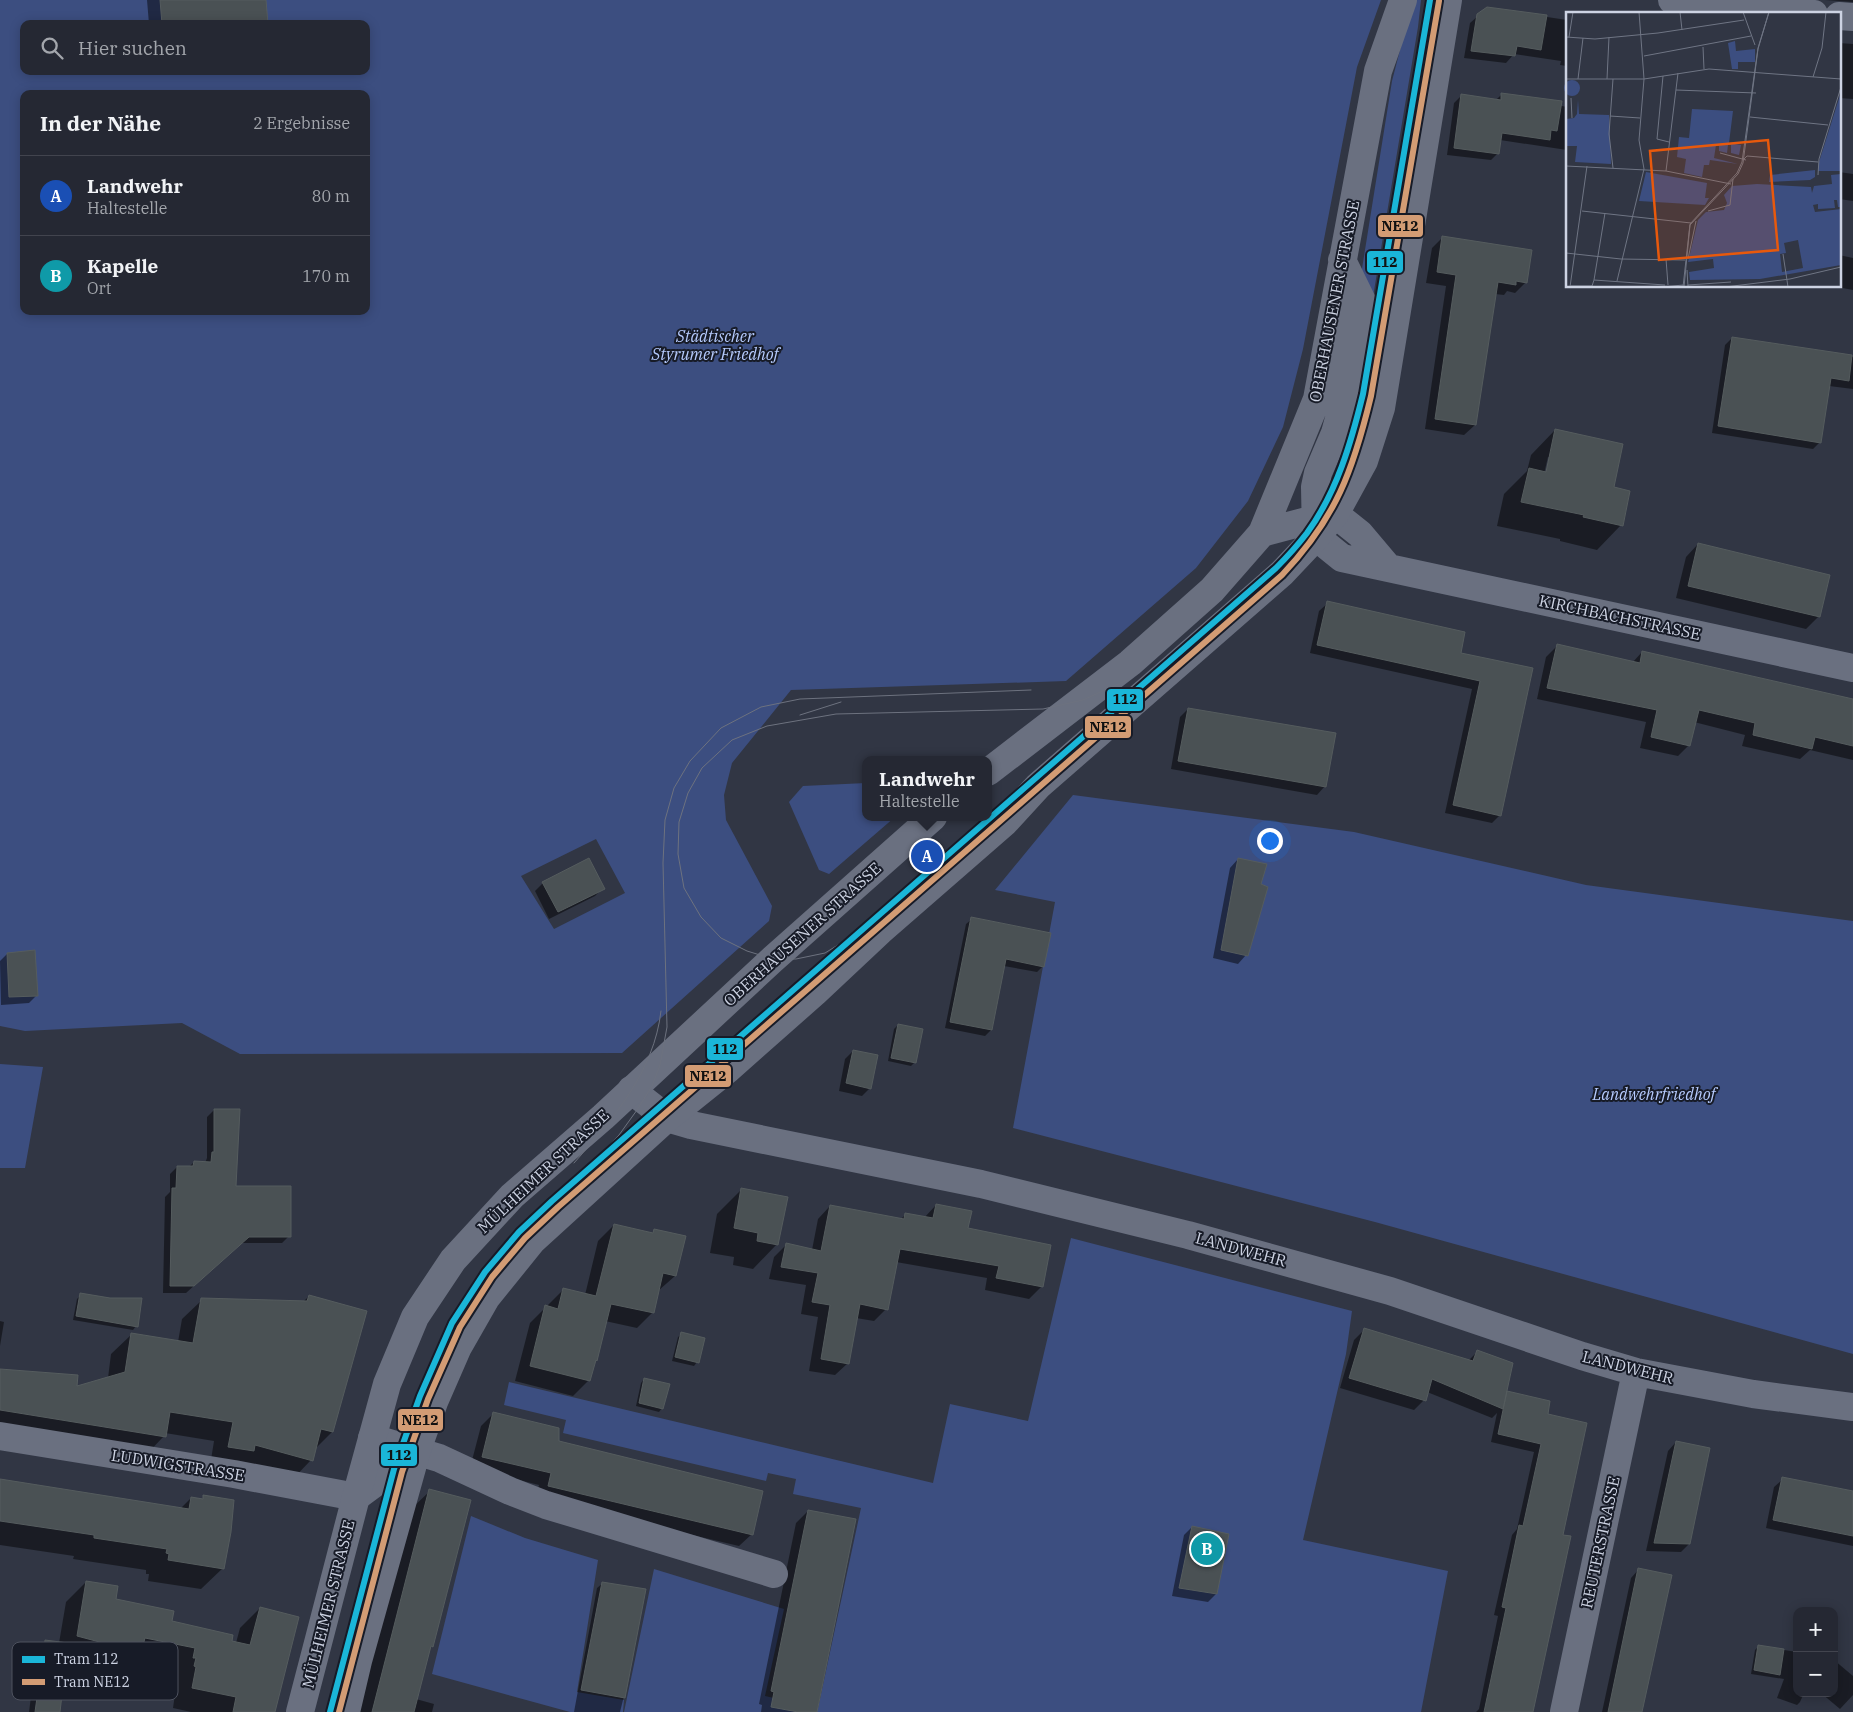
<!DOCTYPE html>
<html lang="de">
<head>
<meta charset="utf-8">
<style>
  :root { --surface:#252833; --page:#2d303b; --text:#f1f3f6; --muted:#a3a6ac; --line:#42444e; --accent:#969cab }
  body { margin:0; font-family:"IBM Plex Serif",serif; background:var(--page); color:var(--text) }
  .controls { position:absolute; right:15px; bottom:15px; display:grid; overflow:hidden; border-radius:10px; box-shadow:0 2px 12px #0003 }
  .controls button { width:45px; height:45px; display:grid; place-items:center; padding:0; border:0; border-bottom:1px solid var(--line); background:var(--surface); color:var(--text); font:25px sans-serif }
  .you { position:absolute; left:1269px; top:840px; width:18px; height:18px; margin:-12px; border:4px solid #fff; border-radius:50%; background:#1a73e8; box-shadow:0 0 0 8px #1a73e833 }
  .badge { display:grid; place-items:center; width:32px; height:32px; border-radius:50%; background:var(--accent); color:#fff; font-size:16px; font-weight:700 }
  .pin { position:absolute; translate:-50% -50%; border:2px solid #fff; box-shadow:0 1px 5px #0006 }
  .popup { position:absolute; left:862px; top:756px; width:130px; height:65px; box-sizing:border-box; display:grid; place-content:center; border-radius:10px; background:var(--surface); filter:drop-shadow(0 1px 4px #0005); font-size:16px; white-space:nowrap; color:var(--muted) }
  .popup b { font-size:19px; color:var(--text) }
  .popup::after { content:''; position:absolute; left:50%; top:100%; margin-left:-10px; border:10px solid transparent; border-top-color:var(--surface) }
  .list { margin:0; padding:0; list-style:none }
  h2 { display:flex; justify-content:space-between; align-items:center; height:65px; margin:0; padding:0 20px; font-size:21px }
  h2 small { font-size:16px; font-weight:400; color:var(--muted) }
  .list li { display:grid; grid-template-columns:32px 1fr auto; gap:15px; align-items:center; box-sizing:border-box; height:80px; padding:0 20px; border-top:1px solid var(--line) }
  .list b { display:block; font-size:19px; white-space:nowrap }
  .list p { margin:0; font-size:16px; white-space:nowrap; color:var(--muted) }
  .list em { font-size:16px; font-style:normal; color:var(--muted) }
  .icon { flex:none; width:28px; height:28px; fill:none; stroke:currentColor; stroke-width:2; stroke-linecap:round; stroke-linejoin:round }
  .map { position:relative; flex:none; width:1853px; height:1712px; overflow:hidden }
  .search { position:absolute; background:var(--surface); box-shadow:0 2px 12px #0003; left:20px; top:20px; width:350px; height:55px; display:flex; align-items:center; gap:12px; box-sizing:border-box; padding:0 18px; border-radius:10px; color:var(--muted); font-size:19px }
  .panel { position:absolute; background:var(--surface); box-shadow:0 2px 12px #0003; left:20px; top:90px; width:350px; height:225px; border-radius:10px }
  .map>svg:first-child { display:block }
  .green { fill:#3c4e80; fill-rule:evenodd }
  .shadow { fill:#0007; fill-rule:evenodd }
  .building { fill:#4a5154; stroke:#555c5e }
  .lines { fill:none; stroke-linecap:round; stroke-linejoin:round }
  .minor { stroke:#6a7080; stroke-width:28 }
  .major { stroke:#6a7080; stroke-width:28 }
  .tram { stroke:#6d727f; stroke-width:1 }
  .tram-1-casing { stroke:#171b27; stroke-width:10 }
  .tram-2-casing { stroke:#171b27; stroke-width:10 }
  .tram-1 { stroke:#1ab6d8; stroke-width:6 }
  .tram-2 { stroke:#d39c74; stroke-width:6 }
  .labels { text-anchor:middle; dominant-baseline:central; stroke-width:4; stroke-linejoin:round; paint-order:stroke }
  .street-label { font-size:16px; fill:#cdd3e3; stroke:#171b27 }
  .park-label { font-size:16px; font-style:italic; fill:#b5cafd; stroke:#171b27 }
  .inset-road { fill:none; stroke:#6f7584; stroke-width:1 }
  .view { fill:#e8590c; fill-opacity:0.15; stroke:#e8590c; stroke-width:2.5 }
  .inset-edge { fill:none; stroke:#cdd3e3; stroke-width:2.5 }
  .key { fill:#171b27; stroke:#4e525f; stroke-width:1 }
  .key-label { font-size:14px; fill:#cdd3e3 }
  .line-badge { stroke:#171b27; stroke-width:2 }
  .pale-badge-label { font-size:14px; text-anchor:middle; font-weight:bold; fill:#111 }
</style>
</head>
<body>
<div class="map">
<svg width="1853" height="1712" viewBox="0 0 1853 1712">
  <rect width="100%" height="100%" fill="#313644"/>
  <path class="green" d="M0,0H1381L1357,67L1303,349L1283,427L1248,501L1196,568L1066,681L791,690L732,763L724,795L726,820L772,906L769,921L622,1053L240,1054L182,1023L25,1031L0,1026ZM24,24H366V71H24ZM24,94H366V311H24ZM596,839L625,893L554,929L521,876Z
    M1413,0H1421L1418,27L1371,309L1361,275L1392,81Z
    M866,783V817H895L829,874L819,870L789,802L803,786Z
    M1073,795L1354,832L1586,885L1853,921V1354L1375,1222L1013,1128L1055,902L995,890Z
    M0,1064L43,1067L25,1168H0Z
    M1071,1238L1352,1311L1346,1354L1303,1540L1448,1571L1421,1712H624L654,1569L784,1609L765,1696L818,1708L861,1508L793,1494L796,1479L768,1473L766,1481L563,1433L566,1420L504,1405L509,1382L933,1483L950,1404L1028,1421Z
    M471,1516L525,1538L598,1560L577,1692L624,1700L623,1712H570L432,1674Z"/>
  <path class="shadow" d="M147,0H265L267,24H149Z
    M1825,0H1853V2Z
    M1487,8L1567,20V66L1560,65L1561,61L1514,54L1506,63L1464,58L1470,23Z
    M1839,43L1853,44V99L1839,98Z
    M1502,94L1567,107V150L1500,140L1498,153L1491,160L1447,155L1454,103L1461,96L1496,100Z
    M1839,172L1853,174V201L1839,199Z
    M1443,237L1526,282L1515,293L1507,291L1504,295L1495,294L1475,425L1464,435L1425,429L1446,286L1426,283L1432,248Z
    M1567,239V253L1565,252Z
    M1839,255L1853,258V290L1832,286H1839Z
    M1732,338L1853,357V389L1829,386L1820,442L1813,449L1712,433L1725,345Z
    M1555,430L1612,488L1621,525L1597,550L1560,541V539L1497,526L1504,494L1527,471L1531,455ZM1548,457H1550L1545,479L1543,478Z
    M1698,544L1819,616L1806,629L1676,598L1686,557Z
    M1328,603L1459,654L1531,669L1500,815L1492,823L1445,813L1472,689L1310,653L1319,611Z
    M1557,646L1632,663L1642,652L1853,700V760L1810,750L1800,759L1742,746L1745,735L1694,722L1689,745L1678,756L1640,748L1646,722L1537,699L1546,657Z
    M1188,709L1325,786L1317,795L1171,769L1180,717Z
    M1238,859L1260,885L1246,955L1238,964L1213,958L1230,868Z
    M543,883L603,888L595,896L549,919L535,891Z
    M972,919L1043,966L1037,972L1004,966L991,1030L985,1036L945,1028L966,924Z
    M7,954L37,995L29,1003L1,1005L0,961Z
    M898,1025L915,1062L911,1066L888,1061L894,1029Z
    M853,1051L870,1088L862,1096L839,1091L845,1059Z
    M214,1110L235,1187L289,1236L282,1243H241L186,1293H163L165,1197L170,1192V1174L177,1167H189L194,1162L205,1163L207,1158V1117Z
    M741,1190L777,1244L753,1269L733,1265L734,1257L710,1253L717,1214Z
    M936,1205L967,1229L1050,1246L1041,1287L1029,1299L985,1290L987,1278L896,1262L886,1309L874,1321L856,1318L848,1363L835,1375L809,1371L818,1317L801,1314L806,1285L769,1279L774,1257L786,1245L812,1250L818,1219L830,1206L900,1220L906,1214L924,1218Z
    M614,1225L651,1234L655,1230L675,1276L658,1291L653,1312L637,1328L605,1321L589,1380L573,1396L515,1381L530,1323L563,1290L585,1295L598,1241Z
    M81,1295L136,1326L133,1330L73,1320L77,1299Z
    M309,1296L332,1432L314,1450L311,1460L292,1480L210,1466L214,1441L165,1433L164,1436L145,1456L0,1433V1370L75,1388L108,1378L111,1354L131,1335L178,1342L182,1319L202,1300L303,1302Z
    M0,1321L4,1322L0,1346Z
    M1365,1329L1468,1361L1477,1352L1505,1395L1508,1392L1546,1415L1562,1536L1532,1712H1476L1479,1709L1498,1616L1494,1615L1512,1535L1517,1529L1534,1452L1491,1442L1497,1413L1492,1418L1427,1392L1424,1400L1414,1410L1340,1388L1354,1340Z
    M682,1334L697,1362L694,1366L672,1361L678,1337Z
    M644,1379L662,1408L659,1412L636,1406L641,1383Z
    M493,1414L752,1534L739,1546L536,1498L539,1485L470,1468L481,1426Z
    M1676,1442L1689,1544L1681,1552L1646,1551L1668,1451Z
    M1783,1479L1853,1493V1546L1766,1528L1774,1487Z
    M0,1480L180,1509L191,1498L201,1500L204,1497L223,1568L201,1589L148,1581L149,1574H146V1570L73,1559L74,1556L0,1545Z
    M430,1491L432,1646L429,1650L416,1699L434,1704L432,1712H358L411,1509Z
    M808,1511L815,1712H761L762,1705L759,1704L796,1523Z
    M1192,1527L1216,1594L1208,1602L1172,1596L1184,1535Z
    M1639,1569L1641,1712H1602L1631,1578Z
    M86,1582L115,1600L171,1622L236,1643L240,1628L260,1608L273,1712H191L173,1708L176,1687L175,1686L177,1678H174L176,1668L133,1659L120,1672L65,1658L58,1712H29L37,1649L45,1641L59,1643L66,1602Z
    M603,1583L625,1692L620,1712H574L597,1588Z
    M1810,1607L1825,1611H1807Z
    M1759,1646L1797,1652V1693H1804L1800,1702L1797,1705L1777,1698L1784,1679L1751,1674L1755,1650Z
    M1834,1660L1853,1676V1695L1840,1709L1821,1693H1834Z"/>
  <path class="building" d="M160,0H266L268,24H162Z
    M1487,7L1547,15L1541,50L1517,46L1515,56L1471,51L1477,14Z
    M1501,93L1562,101L1557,131L1551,130L1550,140L1502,133L1499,154L1454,148L1461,94L1501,100Z
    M1442,236L1532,250L1527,283L1516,281V285L1498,282L1476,425L1435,419L1456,275L1437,272Z
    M1732,337L1852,355L1849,381L1831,378L1821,443L1718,426Z
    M1555,429L1623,444L1614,487L1630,491L1623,526L1583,517L1584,515L1521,502L1529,468L1546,472Z
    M1698,543L1830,575L1820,617L1688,586Z
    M1327,601L1465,632L1461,653L1533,668L1501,816L1453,805L1480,681L1317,645Z
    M1557,644L1640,663L1642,651L1853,699V746L1815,737L1812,749L1753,735L1755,723L1699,710L1690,746L1651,737L1657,710L1547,688Z
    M1188,708L1336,733L1326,787L1178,761Z
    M589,858L605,889L558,912L542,882Z
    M1238,858L1267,864L1261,884L1268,887L1248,956L1221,950Z
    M971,917L1051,933L1044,967L1006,959L992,1030L950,1022Z
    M35,950L38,996L9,997L7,953Z
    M898,1024L923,1029L916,1063L891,1058Z
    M853,1050L878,1055L871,1089L846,1083Z
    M214,1109H240L236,1186H291V1237H249L194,1286H170L172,1188H176L177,1166H193L194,1161L211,1162L212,1152H214Z
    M741,1188L788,1197L778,1245L757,1241L758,1233L734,1228Z
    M936,1204L972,1211L968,1228L1051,1245L1043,1287L996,1278L999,1266L900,1249L888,1310L860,1304L849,1364L821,1359L830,1305L812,1302L818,1273L781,1267L786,1243L821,1251L830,1205L904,1219L905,1213L933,1218Z
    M614,1224L653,1233L654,1229L686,1236L676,1276L663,1273L654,1313L611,1304L597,1361L596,1360L590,1381L530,1366L545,1305L558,1309L563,1288L596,1296Z
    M80,1293L110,1298H142L138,1327L76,1316Z
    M309,1295L367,1311L333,1432L321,1429L313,1461L255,1445L254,1451L228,1447L233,1422L170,1412L166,1437L0,1410V1369L78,1375L77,1386L125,1372L131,1333L193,1343L201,1298L307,1301Z
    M1364,1328L1473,1361L1477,1350L1513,1363L1503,1409L1432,1379L1426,1401L1349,1378Z
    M681,1332L705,1338L699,1363L675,1357Z
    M644,1378L670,1384L663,1409L639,1403Z
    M1507,1391L1550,1401L1548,1414L1587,1423L1563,1535L1571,1536L1533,1712H1484L1506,1608L1502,1607L1519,1525L1523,1526L1541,1444L1498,1434Z
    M493,1412L559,1428V1441L763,1491L753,1535L548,1486L551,1473L482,1457Z
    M1676,1441L1710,1448L1690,1544L1654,1543Z
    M1782,1477L1853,1491V1536L1773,1520Z
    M0,1479L189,1509L191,1497L203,1499V1495L234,1500L231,1532L224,1569L168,1560L169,1554L166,1553L167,1549L94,1538V1535L0,1521Z
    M429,1489L471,1500L433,1647L431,1646L414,1712H372Z
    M808,1510L856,1519L817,1712H798L771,1707L774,1692L771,1691Z
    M1192,1526L1229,1534L1217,1594L1179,1588Z
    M1638,1568L1672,1575L1642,1712H1608Z
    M86,1581L118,1586L116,1599L174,1611L172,1621L233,1635L232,1641L250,1645L260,1607L299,1617L275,1712H233L236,1697L192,1688L196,1667L194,1666L196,1658H193L195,1648L145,1638L141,1653L77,1636Z
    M602,1582L646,1589L625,1698L581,1690Z
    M45,1640L68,1643L60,1712H35Z
    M1758,1645L1784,1649L1780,1675L1754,1670Z"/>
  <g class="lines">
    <path class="minor" d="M1672,0L1814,14
      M1839,16L1853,17
      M1335,514L1360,534L1387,566
      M1316,537L1342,558L1853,668
      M631,1090L667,1118L691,1125L981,1184L1188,1235L1390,1291L1582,1356L1636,1372L1753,1394L1853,1407
      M0,1436L234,1474L356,1497L394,1469L417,1450
      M372,1438L439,1458L510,1491L546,1505L774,1574
      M1564,1712L1636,1372"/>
    <path class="major" d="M1262,533L1333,514
      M1316,537L1315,487L1318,473L1335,433L1345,397L1363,303L1342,260
      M988,772L1130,663L1212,590L1262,533L1317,399L1378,71L1403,0
      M300,1712L356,1497L387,1384L415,1317L453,1260L512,1196L603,1117L773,959L933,817
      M346,1712L358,1661L417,1450L434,1402L458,1347L486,1298L532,1241L667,1118L728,1069L815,992L880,931L1004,823L1038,786L1282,573L1316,537L1335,514L1364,461L1381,408L1448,0"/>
    <path class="tram" d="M800,715L841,702
      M859,932L825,953L796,959H773L747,951L721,938L701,917L684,888L678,854L679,822L688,793L702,768L732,740L767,726L836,714L1043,709L1083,700L1127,680
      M574,1163C613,1119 654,1072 661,1011
      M586,1171L619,1135L637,1110L652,1086L660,1065L667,1027L663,863L665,820L674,788L690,761L721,728L761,707L800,699L1031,690"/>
    <defs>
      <path id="tram-1" d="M330,1712L394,1469L420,1396L452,1323L485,1272L519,1232L552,1201L1276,568C1287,557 1297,546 1307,533C1337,492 1351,443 1363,394L1430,0"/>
      <path id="tram-2" d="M339,1712L402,1472L428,1399L460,1327L492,1277L525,1238L558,1207L1282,575C1336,518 1353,471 1371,396L1439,1"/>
    </defs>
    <use href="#tram-1" class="tram-1-casing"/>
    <use href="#tram-2" class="tram-2-casing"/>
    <use href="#tram-1" class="tram-1"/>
    <use href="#tram-2" class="tram-2"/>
  </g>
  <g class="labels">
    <g class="street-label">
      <text transform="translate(1334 301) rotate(-79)">OBERHAUSENER STRASSE</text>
      <text transform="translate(1620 617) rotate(12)">KIRCHBACHSTRASSE</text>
      <text transform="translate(802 934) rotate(-42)">OBERHAUSENER STRASSE</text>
      <text transform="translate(543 1171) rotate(-43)">MÜLHEIMER STRASSE</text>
      <text transform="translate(1241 1249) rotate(15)">LANDWEHR</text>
      <text transform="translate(1628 1367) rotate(14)">LANDWEHR</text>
      <text transform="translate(178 1465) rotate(9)">LUDWIGSTRASSE</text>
      <text transform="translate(1600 1542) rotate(-78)">REUTERSTRASSE</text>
      <text transform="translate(328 1604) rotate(-76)">MÜLHEIMER STRASSE</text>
    </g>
    <g class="park-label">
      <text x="715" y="336">Städtischer<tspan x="715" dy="18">Styrumer Friedhof</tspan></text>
      <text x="1654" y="1094">Landwehrfriedhof</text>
    </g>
  </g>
  <g transform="translate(1566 12)">
    <rect width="275" height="275" fill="#313644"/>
    <path d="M169,29L170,39L189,37V50H172V57H166L162,31ZM-2 76a8 8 0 1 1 16 0a8 8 0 1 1-16 0ZM275,80V159H252L253,150ZM12,88L13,102L43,103L45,152L9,150L11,134H0V107L8,106L11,102ZM126,97L167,99L163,131L175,133L173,143L165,141V133H162L161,141L153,139V134L150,133L148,146L172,152L144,148L143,153H138L136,165L118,161L120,147L111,145L113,125L123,126ZM249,158V165L244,168L203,170L204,163ZM80,160L141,171L139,186H143L139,193L73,189ZM275,162V195H272L271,188H268L269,196L252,197V192L247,193L249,200L275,197V253L194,267L124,268L123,260L148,256L147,247L122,250L132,208L140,200L158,198L161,191L158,183L166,174L191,172L245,175L246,181L248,174L266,172L265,163ZM232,228L237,256L216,260L214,242L220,241L218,231Z" fill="#3c4e80" fill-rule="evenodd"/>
    <path class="inset-road" d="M114,0L116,18M177,0L189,33M0,25L29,27L92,21L178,8M3,25L7,0M137,35L138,57M78,44L185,24M97,64L91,127L103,130M247,65L256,36L260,0M0,67H78L143,57L275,67M12,67L17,26M41,67L43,25M47,67L43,122L47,156M110,78L190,81M5,86L6,106M44,104L74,106M184,105L262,113M154,141L180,148M178,147L181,144L252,150M0,154L100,159L165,172M100,159L112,61M252,163L253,147L275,75M16,199L125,211M142,199L164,193L167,167M0,241L55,247L119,248M217,242L222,275M100,247L102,273M122,247L130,209M121,258L122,275M28,268L39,201M51,269L78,157L73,128L78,67L73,0M122,273L165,270M5,274H26L28,268L99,273M4,275L21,154M97,275L117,273M117,275L124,212L171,161L176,150L192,36L203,0M118,275L124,213L172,162L177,151L192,37L203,0M159,275L224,267L275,255"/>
    <path class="view" d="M202,128L212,238L93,248L84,139Z"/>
    <rect width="275" height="275" class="inset-edge"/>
  </g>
  <rect x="12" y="1642" width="166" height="58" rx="8" class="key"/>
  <rect x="22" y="1656" width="23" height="7" fill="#1ab6d8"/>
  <rect x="22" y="1679" width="23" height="6" fill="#d39c74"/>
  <g class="key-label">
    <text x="54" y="1664">Tram 112</text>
    <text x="54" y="1687">Tram NE12</text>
  </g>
  <g class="line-badge">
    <rect x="1377" y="214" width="47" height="24" rx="5" fill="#d39c74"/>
    <rect x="1366" y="250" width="38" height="24" rx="5" fill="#1ab6d8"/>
    <rect x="1106" y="688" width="38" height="24" rx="5" fill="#1ab6d8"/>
    <rect x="1084" y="715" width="48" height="24" rx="5" fill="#d39c74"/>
    <rect x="706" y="1037" width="38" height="24" rx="5" fill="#1ab6d8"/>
    <rect x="684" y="1064" width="48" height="24" rx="5" fill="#d39c74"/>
    <rect x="397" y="1408" width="47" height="24" rx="5" fill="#d39c74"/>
    <rect x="380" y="1443" width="38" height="24" rx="5" fill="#1ab6d8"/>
  </g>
  <g class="pale-badge-label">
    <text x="1400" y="231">NE12</text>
    <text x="1385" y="267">112</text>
    <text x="1125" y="704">112</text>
    <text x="1108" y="732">NE12</text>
    <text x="725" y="1054">112</text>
    <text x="708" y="1081">NE12</text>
    <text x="420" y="1425">NE12</text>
    <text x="399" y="1460">112</text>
  </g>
</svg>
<div class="controls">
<button>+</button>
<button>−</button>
</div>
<div class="you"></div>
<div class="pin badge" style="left:927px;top:856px;background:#1a4fb4">A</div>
<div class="popup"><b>Landwehr</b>Haltestelle</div>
<div class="pin badge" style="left:1207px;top:1549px;background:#0f9aa8">B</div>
<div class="search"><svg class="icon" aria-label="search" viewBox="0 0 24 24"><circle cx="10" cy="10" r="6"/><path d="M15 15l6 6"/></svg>Hier suchen</div>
<section class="panel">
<h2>In der Nähe<small>2 Ergebnisse</small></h2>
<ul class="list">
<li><span class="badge" style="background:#1a4fb4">A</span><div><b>Landwehr</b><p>Haltestelle</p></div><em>80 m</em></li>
<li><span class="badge" style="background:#0f9aa8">B</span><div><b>Kapelle</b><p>Ort</p></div><em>170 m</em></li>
</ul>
</section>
</div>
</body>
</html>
